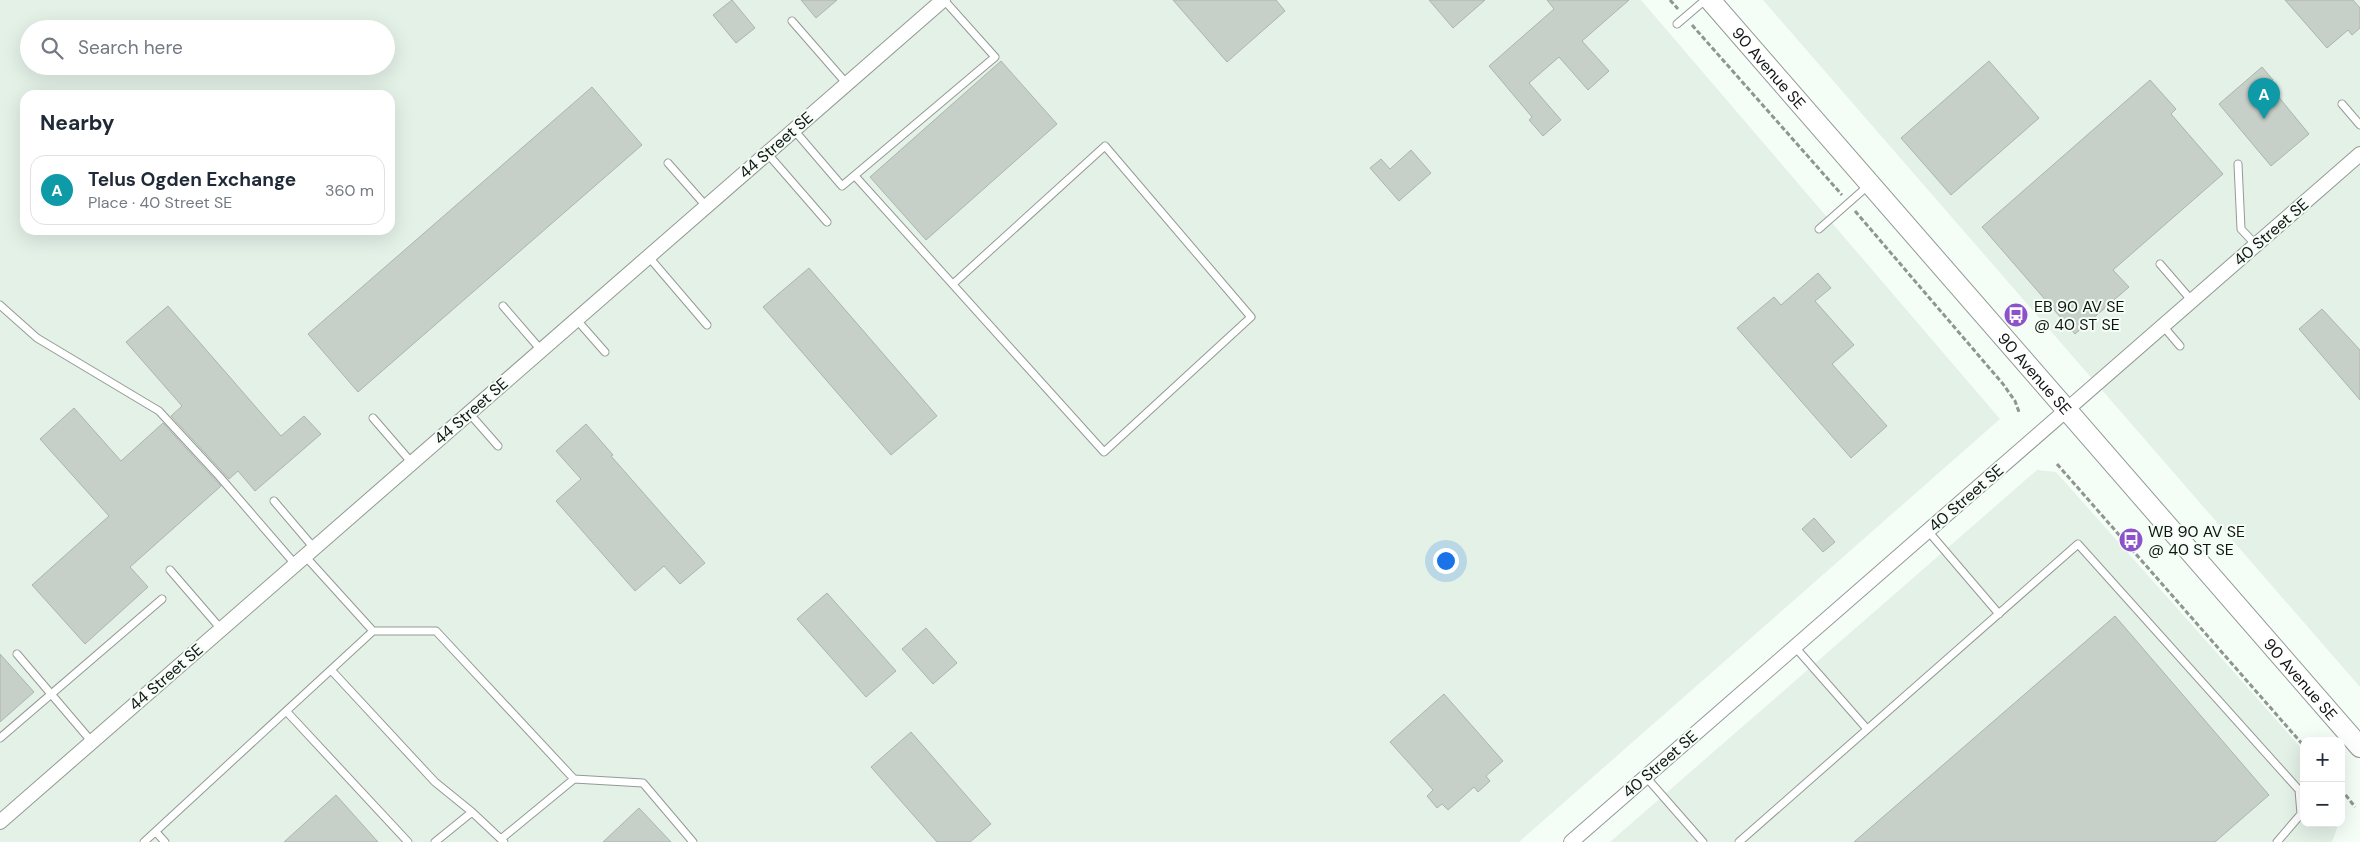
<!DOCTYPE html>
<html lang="en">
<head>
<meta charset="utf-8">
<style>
  :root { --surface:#fff; --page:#f6f6f7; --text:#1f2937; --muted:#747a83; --line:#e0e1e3; --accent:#1a73e8 }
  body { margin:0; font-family:"DM Sans",sans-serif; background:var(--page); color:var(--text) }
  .controls { position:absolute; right:15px; bottom:15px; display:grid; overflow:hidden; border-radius:10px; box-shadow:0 5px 20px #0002 }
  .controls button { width:45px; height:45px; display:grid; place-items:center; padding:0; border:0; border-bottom:1px solid var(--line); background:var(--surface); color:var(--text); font:25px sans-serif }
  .you { position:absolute; left:1445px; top:560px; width:18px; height:18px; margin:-12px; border:4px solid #fff; border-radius:50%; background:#1a73e8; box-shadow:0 0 0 8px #1a73e833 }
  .badge { display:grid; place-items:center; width:32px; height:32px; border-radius:50%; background:var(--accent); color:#fff; font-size:16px; font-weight:700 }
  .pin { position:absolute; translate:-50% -41px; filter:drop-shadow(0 1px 2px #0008) }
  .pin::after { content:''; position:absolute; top:26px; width:18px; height:15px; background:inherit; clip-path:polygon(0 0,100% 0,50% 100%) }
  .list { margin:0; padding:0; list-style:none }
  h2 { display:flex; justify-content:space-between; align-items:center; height:65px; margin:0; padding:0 20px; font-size:21px }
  h2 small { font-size:16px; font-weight:400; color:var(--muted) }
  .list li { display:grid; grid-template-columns:32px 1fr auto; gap:15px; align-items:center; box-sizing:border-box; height:70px; margin:0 10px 10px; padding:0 10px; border:1px solid var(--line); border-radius:15px }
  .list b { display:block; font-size:19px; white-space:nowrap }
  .list p { margin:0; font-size:16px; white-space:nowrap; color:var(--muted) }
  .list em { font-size:16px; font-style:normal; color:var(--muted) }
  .icon { flex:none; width:28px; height:28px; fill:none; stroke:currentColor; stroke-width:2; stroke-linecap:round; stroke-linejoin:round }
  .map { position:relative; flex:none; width:2360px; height:842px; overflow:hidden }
  .search { position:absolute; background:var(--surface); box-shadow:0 5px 20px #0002; left:20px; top:20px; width:375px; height:55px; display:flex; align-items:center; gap:12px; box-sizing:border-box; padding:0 18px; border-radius:28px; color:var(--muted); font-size:19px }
  .panel { position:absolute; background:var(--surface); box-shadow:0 5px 20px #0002; left:20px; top:90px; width:375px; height:145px; border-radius:15px }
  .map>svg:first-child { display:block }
  .built { fill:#e3f1e7; fill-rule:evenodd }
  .building { fill:#c7cfc9; stroke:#acb4ae }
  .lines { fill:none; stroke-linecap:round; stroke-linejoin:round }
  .lane-casing { stroke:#939a95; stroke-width:9 }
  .street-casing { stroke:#939a95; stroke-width:16 }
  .secondary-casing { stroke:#939a95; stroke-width:22 }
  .path { stroke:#8f9591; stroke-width:3; stroke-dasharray:5 2.5; stroke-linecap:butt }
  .lane { stroke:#fff; stroke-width:7 }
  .street { stroke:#fff; stroke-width:14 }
  .secondary { stroke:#fff; stroke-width:20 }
  .labels { text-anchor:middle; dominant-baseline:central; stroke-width:4; stroke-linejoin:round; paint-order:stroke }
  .street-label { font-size:16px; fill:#111412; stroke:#f5fdf7 }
  .poi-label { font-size:16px; fill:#111412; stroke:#f5fdf7; text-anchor:start }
</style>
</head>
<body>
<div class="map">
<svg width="2360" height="842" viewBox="0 0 2360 842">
  <rect width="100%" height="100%" fill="#f5fdf7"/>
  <path class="built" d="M0,0H1641L2000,419L1519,842H0ZM29,29H386V66H29ZM25,95H390V230H25Z
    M1763,0H2360V687Z
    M2037,470L2056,472L2304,751V823H2339L2332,842H1610Z"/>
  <path class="building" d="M732,0L755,28L736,43L713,15Z
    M801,0H837L816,18Z
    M1173,0H1276L1285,11L1227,62Z
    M1429,0H1485L1453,28Z
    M1547,0H1629L1582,41L1609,71L1588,90L1559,57L1529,83L1561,120L1543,136L1529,120L1532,117L1489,66L1554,9Z
    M2285,0H2353L2360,8V28L2352,35L2348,30L2327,48Z
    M1001,61L1057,124L926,240L870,177Z
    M1989,61L2039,118L1951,195L1901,138Z
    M2262,67L2273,80L2268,84L2309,134L2271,166L2219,104Z
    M2150,80L2176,109L2171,114L2223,174L2113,270L2129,287L2075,334L1982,227Z
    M592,87L642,145L358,392L308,334Z
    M1411,150L1431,173L1399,201L1370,168L1381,159L1390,169Z
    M809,268L937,416L891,455L763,307Z
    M1818,273L1831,288L1815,301L1854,345L1832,364L1887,426L1851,458L1737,328L1774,297L1781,305Z
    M168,306L281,436L304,416L321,434L255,491L238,471L229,479L171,416L182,406L126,342Z
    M2322,309L2360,350V400L2299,329Z
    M74,408L121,461L163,423L221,486L130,567L148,587L85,644L32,585L109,516L40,439Z
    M586,424L613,455L611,456L705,563L680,584L664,566L635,591L556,501L581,479L556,451Z
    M1814,518L1835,542L1823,552L1802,529Z
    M827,593L896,671L866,697L797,619Z
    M2115,616L2269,795L2215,842H1854Z
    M926,628L957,663L933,684L902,649Z
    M0,654L34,692L0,722Z
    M1444,694L1503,761L1486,776L1490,781L1478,792L1474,787L1448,810L1442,804L1437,808L1427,796L1433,790L1390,742Z
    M911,732L991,824L970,842H937L871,767Z
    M336,795L378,842H284L317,812Z
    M639,808L671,842H603Z"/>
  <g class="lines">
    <defs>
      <path id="lane" d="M792,21L847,84
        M1677,24L1705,0
        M2342,104L2360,125
        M794,130L842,186L995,57L944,0
        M767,153L827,222
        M668,163L706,206
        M2238,164L2241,229L2256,245
        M855,176L1104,452L1251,317L1105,146L953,284
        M1819,229L1870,184
        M648,256L707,325
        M2160,264L2192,301
        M0,305L37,338L159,411L219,476L295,564
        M503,306L541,350
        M576,319L605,352
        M2163,326L2180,346
        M469,413L498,446
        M373,418L412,463
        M274,501L314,548
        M1928,531L1999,614
        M305,556L373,631
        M170,570L221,629
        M1795,647L1867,729
        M17,654L92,742
        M332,671L435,782L472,812L504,842
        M287,712L408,842
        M0,738L162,599
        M1646,777L1703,842
        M156,832L165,842
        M501,839L574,779
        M144,842L373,631H436L574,779L643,783L693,842
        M435,842L472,812
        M1739,842L2078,544L2299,790L2301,814L2277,842"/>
      <path id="street" d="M0,822L943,0
        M1571,842L2360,154"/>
      <g id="secondary">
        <path id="s1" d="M1710,0L2360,747"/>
      </g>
    </defs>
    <use href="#lane" class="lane-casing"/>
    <use href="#street" class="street-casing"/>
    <use href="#secondary" class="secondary-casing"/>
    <path class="path" d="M1670,0L1678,9
      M1692,25L1842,195
      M1855,211L2003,384L2015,401L2019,412
      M2057,464L2304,746
      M2341,789L2355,807"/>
    <use href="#lane" class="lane"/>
    <use href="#street" class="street"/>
    <use href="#secondary" class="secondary"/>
  </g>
  <defs>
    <symbol id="bus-disc" viewBox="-11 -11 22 22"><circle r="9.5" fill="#8c52c9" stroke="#f5fdf7"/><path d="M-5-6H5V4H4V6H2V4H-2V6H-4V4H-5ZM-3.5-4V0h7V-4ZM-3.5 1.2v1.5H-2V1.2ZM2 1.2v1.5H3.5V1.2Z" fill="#fff"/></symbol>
  </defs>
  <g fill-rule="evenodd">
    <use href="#bus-disc" x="2002" y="301" width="28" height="28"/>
    <use href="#bus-disc" x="2117" y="526" width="28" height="28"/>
  </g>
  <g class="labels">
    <g class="street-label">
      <text stroke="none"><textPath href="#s1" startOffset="90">90 Avenue SE</textPath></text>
      <text transform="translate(776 145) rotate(-41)">44 Street SE</text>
      <text transform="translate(2271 232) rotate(-41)">40 Street SE</text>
      <text stroke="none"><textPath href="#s1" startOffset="495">90 Avenue SE</textPath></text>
      <text transform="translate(471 411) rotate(-41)">44 Street SE</text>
      <text transform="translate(1966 498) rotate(-41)">40 Street SE</text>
      <text transform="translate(166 677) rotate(-41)">44 Street SE</text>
      <text stroke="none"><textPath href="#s1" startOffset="900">90 Avenue SE</textPath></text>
      <text transform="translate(1660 764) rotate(-41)">40 Street SE</text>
    </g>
    <g class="poi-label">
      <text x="2034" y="306">EB 90 AV SE<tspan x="2034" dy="18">@ 40 ST SE</tspan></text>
      <text x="2148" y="531">WB 90 AV SE<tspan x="2148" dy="18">@ 40 ST SE</tspan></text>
    </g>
  </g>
</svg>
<div class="controls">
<button>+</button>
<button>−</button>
</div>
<div class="you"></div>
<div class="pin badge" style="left:2264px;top:119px;background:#0f9aa8">A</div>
<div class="search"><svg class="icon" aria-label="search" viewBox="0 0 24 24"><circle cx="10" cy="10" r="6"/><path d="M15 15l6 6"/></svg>Search here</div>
<section class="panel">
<h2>Nearby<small></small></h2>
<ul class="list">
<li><span class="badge" style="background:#0f9aa8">A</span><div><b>Telus Ogden Exchange</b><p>Place · 40 Street SE</p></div><em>360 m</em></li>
</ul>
</section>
</div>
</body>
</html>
